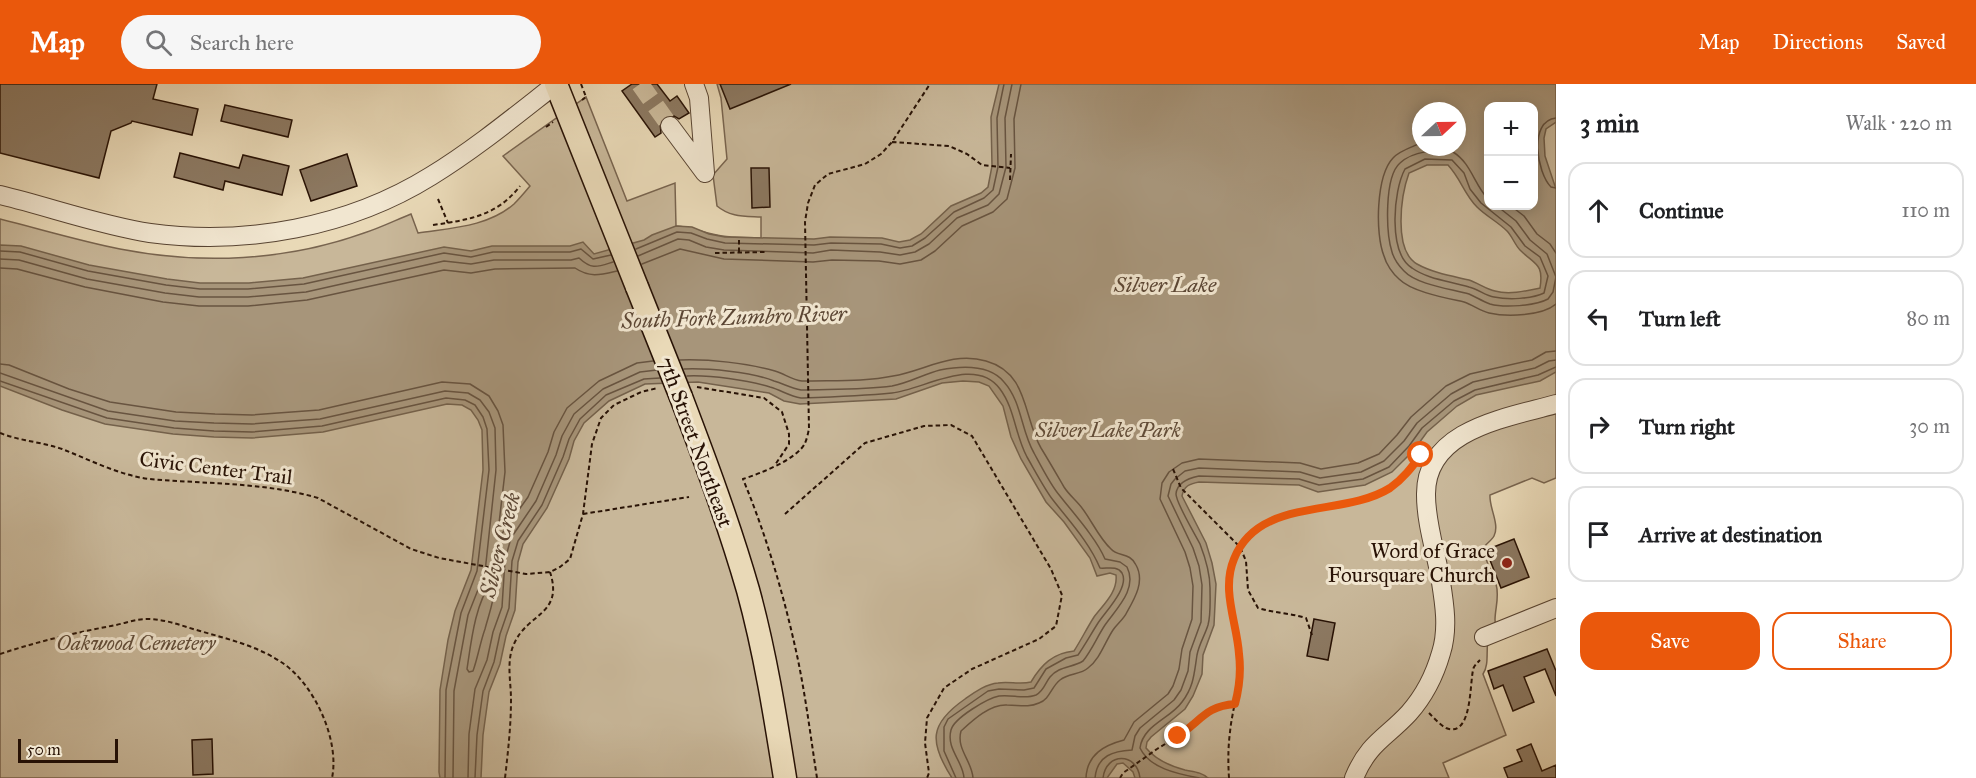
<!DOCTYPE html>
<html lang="en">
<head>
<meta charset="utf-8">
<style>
  :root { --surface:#fff; --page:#f6f6f6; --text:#202124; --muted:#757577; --line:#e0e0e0; --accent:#ea580c }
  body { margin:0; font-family:"IM FELL Great Primer",serif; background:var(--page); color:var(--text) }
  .controls { position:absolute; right:18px; top:18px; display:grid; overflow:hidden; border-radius:12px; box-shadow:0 3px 15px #0003 }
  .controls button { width:54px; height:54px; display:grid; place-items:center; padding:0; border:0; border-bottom:2px solid var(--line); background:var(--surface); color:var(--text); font:30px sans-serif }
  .compass { position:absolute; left:1412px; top:18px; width:54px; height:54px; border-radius:50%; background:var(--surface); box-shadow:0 3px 15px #0003; rotate:68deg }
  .scale { position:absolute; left:18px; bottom:15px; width:100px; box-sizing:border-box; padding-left:6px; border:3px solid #281205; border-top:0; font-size:16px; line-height:21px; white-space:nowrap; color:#281205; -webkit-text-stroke:4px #f1e6d0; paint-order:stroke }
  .stop { position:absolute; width:18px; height:18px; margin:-14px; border:4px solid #ea580c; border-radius:50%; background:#fff }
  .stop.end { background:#ea580c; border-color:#fff; box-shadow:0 2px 6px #0008 }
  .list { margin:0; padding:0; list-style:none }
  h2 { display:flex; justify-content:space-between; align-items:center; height:78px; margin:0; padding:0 24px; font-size:26px }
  h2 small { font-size:20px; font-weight:400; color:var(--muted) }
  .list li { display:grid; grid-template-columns:39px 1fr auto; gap:18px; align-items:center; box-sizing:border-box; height:96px; margin:0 12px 12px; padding:0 12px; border:2px solid var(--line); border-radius:18px }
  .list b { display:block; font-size:22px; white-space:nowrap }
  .list em { font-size:20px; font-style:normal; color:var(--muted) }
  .actions { display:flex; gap:12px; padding:18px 24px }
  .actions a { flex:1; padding:14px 0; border:2px solid var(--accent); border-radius:18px; text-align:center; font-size:21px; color:var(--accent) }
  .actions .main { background:var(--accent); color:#fff }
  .icon { flex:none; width:33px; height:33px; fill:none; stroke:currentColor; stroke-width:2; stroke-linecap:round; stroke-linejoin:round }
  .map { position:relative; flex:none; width:1556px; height:694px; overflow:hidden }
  header { display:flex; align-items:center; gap:36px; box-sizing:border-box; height:84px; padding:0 30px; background:var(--accent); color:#fff }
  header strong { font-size:28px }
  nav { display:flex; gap:33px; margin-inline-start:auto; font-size:21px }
  .search { width:420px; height:54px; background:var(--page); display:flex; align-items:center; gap:15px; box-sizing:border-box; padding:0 21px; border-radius:33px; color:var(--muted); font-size:22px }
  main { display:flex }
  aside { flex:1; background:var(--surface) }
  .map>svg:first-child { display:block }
  .green { fill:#c8b799; stroke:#78644f; stroke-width:1.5; fill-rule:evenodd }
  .water { fill:#a7957a; stroke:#74614b; stroke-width:1.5; fill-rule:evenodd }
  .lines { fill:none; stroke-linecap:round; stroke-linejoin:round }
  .shore { stroke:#685440; stroke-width:1.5 }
  .building { fill:#8c7962; stroke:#281205; stroke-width:1.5 }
  .minor-tunnel { stroke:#ccbb9c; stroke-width:18; stroke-dasharray:18 9; stroke-linecap:butt }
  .minor-casing { stroke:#584432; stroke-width:20 }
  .major-casing { stroke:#281205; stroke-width:25 }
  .path { stroke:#281205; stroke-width:2; stroke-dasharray:4.5 3; stroke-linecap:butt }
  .minor { stroke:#f1e6d0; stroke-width:18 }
  .major { stroke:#e9d9b7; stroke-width:22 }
  .major-bridge-casing { stroke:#281205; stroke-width:25; stroke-linecap:butt }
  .major-bridge { stroke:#e9d9b7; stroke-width:22 }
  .route { stroke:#ea580c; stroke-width:8 }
  .poi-dot { fill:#8f2418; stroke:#f1e6d0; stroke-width:2 }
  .labels { text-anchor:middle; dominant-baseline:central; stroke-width:6; stroke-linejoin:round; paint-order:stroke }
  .park-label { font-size:21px; font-style:italic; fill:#604c39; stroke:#f1e6d0 }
  .street-label { font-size:21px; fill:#281205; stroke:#f1e6d0 }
  .poi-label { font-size:21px; fill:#281205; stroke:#f1e6d0; text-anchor:end }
  .water-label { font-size:22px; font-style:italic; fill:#5b4634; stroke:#f1e6d0 }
</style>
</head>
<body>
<header>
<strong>Map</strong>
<div class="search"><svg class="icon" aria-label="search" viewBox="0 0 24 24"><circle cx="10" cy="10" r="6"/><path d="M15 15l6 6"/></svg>Search here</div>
<nav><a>Map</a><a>Directions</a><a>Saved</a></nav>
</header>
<main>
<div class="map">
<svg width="1556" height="694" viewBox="0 0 1556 694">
  <rect width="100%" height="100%" fill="#e9d9b7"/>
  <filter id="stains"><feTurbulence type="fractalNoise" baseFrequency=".00333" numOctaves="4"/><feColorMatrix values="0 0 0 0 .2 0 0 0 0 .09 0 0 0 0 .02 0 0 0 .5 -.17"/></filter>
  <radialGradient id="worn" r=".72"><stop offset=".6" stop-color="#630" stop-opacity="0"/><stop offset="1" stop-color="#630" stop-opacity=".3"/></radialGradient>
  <path class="green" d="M717,0H1556V394L1544,399L1532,394L1490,411C1489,424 1500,440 1494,452C1492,456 1487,459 1484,463C1483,476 1493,487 1496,500C1501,517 1491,531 1497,548L1489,551C1485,564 1490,580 1483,590L1506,651L1443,679L1449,694H0V135C40,145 80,157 120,165C201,181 286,177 364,149C380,144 396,136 411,130L418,149C450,144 488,143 514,120C519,115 525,108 530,102L503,72L586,13L627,117L675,99L676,142C693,143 706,150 722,152C735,154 748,153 761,154V133C744,132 730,133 717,122L713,91L727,75L721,14ZM1488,22H1534V122H1488ZM1421,27H1457V63H1421Z"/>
  <path class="water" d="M999,0H1556V38L1546,45L1544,54L1545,72L1556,105V288L1540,297L1476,311L1457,322L1427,348L1414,366L1392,388L1365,401L1318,408L1299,401L1199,398C1189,400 1184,402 1182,412L1206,459L1212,479L1216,500L1214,541L1203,571L1202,590L1193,612L1185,625L1151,653L1147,658L1146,664C1156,676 1170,682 1185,686C1195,688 1201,688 1208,694H1135L1133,688L1123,679L1117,680L1107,694H952C929,658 929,640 965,615C975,608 986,600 998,599C1009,597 1020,601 1031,598C1041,581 1053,569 1074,567C1081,556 1087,544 1094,533C1103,521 1118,508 1116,491L1110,489L1097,492L1090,474L1064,438L1046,418L1021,375L1011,353L1003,322L989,302L979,298L963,297L942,299L896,315L800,320L784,317L769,309L698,298L645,300L609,317L584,339L574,357L569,375L547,424L523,460L518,478L515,526L506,552L500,580L489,608L483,651L481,694H440L439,688L440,606L448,556L455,527L471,486L483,386L482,346L478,336L471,326L462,321L447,320L323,348L252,354L214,353L173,350L105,340L62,326L0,302V161L21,162L89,181L167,195L200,199H249L303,194L444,163L471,167L492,162H570L583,158L594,170L644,156L652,151L676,142L692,143L709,150L725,153L814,155L830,153L882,154L899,158L910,156L921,150L951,122L981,109L988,103L992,82L991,33ZM1488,22H1534V122H1488ZM1421,27H1457V63H1421ZM1427,81H1448C1461,95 1464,110 1477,123C1486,132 1498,138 1507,147C1512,152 1515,161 1520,166C1535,181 1544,179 1540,204C1526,207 1509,211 1495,207C1486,205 1478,199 1469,196C1452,192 1433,189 1417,180C1393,166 1401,111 1409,89Z"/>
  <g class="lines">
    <path class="shore" d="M1556,34C1528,37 1537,89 1551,103L1556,104
      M1421,59C1412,63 1399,67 1393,74C1376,92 1375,150 1384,172C1386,180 1393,190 1399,195C1412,208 1446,214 1464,218C1473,221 1480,227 1489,229C1507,233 1542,232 1556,220
      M1425,75L1452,76L1464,89L1470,105L1481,119L1511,143L1525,162L1540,173L1548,192L1544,209C1531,215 1509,216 1494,213C1486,212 1478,205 1469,203C1451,197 1429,196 1412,184C1388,169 1393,107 1405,85Z
      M1488,115C1474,100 1471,79 1453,68C1436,65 1413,67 1400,79C1384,93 1386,149 1392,168C1394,175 1400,183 1404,187C1417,201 1452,205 1469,210C1476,213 1482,217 1490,220C1504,224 1535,222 1548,215L1553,208L1556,193L1547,170L1530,156L1516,137L1497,122
      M1511,122L1524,132L1537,150L1550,160L1556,169
      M636,165L677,148L691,149L707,155L725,159L814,161L831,159L881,160L900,164L912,162L925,154L954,128L984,114L993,106L998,83L997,34L1004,0
      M0,167L20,168L88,187L166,201L200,205H248L304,200L444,169L471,173L493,168H570L581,165L593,175L611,171
      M638,172L678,155L689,156L706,163L724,166L813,169L831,166L880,168L900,171L915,168L929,160L957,134L988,121L999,110L1006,83L1005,34L1012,0
      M0,175L19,176L87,195L165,209L199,213H248L306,208L444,177L471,180L494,176H571L579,174C592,186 597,183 613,178
      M642,180L680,165L724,175L813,178L832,176L879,177L900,180L921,176L935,167L962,142L993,128L1007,115L1015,84L1014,35L1021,0
      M0,184L17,185L85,203L163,218L199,222H248L307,216L444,186L471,189L495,185L575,184C590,194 600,191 617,187
      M680,276C709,275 747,279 775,287C785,290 792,296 802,297C832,296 864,298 893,292C924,287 952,267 986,277C1029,289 1023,333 1041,364C1049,377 1057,391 1064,403C1069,411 1077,417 1082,424C1092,437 1099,454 1111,465C1118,473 1130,468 1136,481C1145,497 1135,514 1127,528C1124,535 1117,540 1113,546C1105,558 1100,575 1088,584C1080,591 1069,589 1060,596C1051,603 1050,615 1039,619C1028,624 1019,621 1007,621C990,620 973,636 961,647C956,665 972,677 973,694
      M0,280L9,281L69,305L110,318L176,328L215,330L252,331L319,326L442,298L470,300L489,312L498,327L503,341L505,388L498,448L501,451L528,413L548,368L554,348L567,324L599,297L637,279L653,277
      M684,285C707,284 752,288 774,297C784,300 791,304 801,306C831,305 863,306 892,302C909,299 924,290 940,286C961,282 989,280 1004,298C1022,318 1021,347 1034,369C1041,382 1051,402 1060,412C1074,430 1096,454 1105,475L1120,478L1127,483C1138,505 1116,525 1105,541C1097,553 1092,566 1083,577C1072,584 1059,582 1050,593C1045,599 1044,607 1036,611C1024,616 1012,610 999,612C988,614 954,634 951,646C946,665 963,677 964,694
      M0,289L108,327L175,337L214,339L252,340L320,335L445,307L468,309L480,316L489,328L495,344L496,386L485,488L468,531L454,607L453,694
      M687,292C711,291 747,296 770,303C781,306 789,312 801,314C831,313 862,312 892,309C923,306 975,271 1000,305C1015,325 1015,351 1027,373C1034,385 1045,406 1053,416C1070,438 1089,458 1100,484C1106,485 1117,481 1122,489C1130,503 1105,528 1098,539C1091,550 1085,561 1078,571L1066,574L1046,585L1034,604L1024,606L999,605L988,607L948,635L944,643V667L956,694
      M0,297L107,334L174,344L214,347L252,348L322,342L446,314L465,316L475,321L483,333L487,345L489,386L477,487L461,529L446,606L445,694
      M491,499L495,502C494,517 489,530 485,545C480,559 478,573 473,587L469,588L467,585C471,559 475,520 491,499Z
      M468,694L469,650L475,605L487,576L493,548L502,523L505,476L511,454L536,417L556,371L562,352L574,330L603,305L640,288L657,286
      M475,694L477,651L483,607L494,578L500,550L509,524L512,477L518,457L542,421L563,373L569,355L580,335L606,311L644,295L660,294
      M1086,694C1087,670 1105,661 1124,656L1134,638L1168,610L1173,602L1179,585L1182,565L1192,535L1193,502L1190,484L1185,468L1160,415L1162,399L1169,388L1182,379L1199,375L1300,379L1321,385L1358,379L1379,370L1397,351L1411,333L1446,302L1470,290L1532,276L1546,268L1556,267
      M1095,694C1097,671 1114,667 1132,666L1135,652L1140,644L1174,616L1181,606L1188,587L1190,568L1201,538L1202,501L1199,482L1193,464L1168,412L1171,400L1175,395L1185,387L1199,384L1300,388L1320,394L1361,388L1384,377L1404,357L1417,339L1451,310L1473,298L1535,284L1549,277L1556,276
      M1103,694C1106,668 1137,668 1140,694
      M1199,694C1179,690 1150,685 1140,664C1143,641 1170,635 1182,618C1194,602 1194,590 1197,571C1199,560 1205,551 1208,541C1211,530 1210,515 1210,504C1210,490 1205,473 1200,460C1195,450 1176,419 1176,410C1177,398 1189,394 1199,392L1299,395L1319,401L1363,395L1389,383L1409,362L1422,344L1454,317L1475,306L1538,291L1556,283"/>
  </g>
  <path class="building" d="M0,0H157L153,15L198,25L192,51L132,37L131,39L111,47L99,94L0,69Z
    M632,0H657L670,17L677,12L689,29L679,35L674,32L664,33L660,38L661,49L655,53L622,7Z
    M720,0H791L730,25Z
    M225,21L292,36L288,53L221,37Z
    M180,69L239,84L243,71L289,82L282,111L225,97L223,106L174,93Z
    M347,70L357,102L311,117L300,86Z
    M751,84H769L770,123L752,124Z
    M1514,455L1529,493L1501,504L1486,466Z
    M1314,535L1335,539L1328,576L1307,572Z
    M1547,565L1556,587V612L1545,585L1524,593L1534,618L1513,627L1503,601L1494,605L1488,587Z
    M212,655L213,690L193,691L192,656Z
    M1531,660L1542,687L1556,681V694H1508L1504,684L1522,677L1517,666Z"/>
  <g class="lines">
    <path class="minor-tunnel" d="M640,0L670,42"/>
    <defs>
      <path id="minor" d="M694,0L699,14L705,89
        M670,42L705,89
        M0,111C50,123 99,141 150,149C246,162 349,143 431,92C475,65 515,32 556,0
        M1484,553L1556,524
        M1354,694C1369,658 1386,654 1409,629C1424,612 1435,590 1441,569C1449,544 1444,517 1440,492C1435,466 1426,438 1426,411C1425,345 1507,334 1556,320"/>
      <path id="major" d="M556,0L637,203
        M681,313C705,376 729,440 748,506C765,568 775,631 785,694"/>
    </defs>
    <use href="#minor" class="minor-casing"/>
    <use href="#major" class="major-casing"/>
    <path class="path" d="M581,0L586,13L582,16
      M546,43L553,38
      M892,58L949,62L967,70L982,81L1010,84
      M1010,96L1011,70
      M438,115L448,139
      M433,141C468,136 497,132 520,102
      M739,168V153
      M715,169L766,168
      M697,303L764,314L782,328L789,350V360L775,381
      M0,349C20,357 42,358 62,365C90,376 119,391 149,395C205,400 264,398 318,414L411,465L439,474L526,490L550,488L560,483L570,475L583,430L592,360L601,334L614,321L641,308L658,304
      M1173,385L1181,404L1240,463L1246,477L1248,506L1258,524C1274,529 1290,529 1306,534L1312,551
      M583,430L689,413
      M785,430L865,359L924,342L951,341L972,352L1051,485L1062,511L1056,542L1039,555L972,585L944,604L927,634L925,659L929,689L927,694
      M0,570C36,558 74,549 111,542C123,540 135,535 147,535C166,535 182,542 200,547C228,555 257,562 281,578C314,599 340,656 332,694
      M1429,629C1434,634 1440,641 1446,644C1474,655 1469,593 1474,583C1476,580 1478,578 1480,576
      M505,694C508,668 511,642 511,615C511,598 506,577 514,560C527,529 564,531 550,488
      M817,694C811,655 806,615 798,576C785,515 767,453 743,395C759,390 798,375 805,359C807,355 808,349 809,345L805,138L808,119L815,101L828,90L865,80L881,70L892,58L930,0
      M1120,694L1123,689L1157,665L1193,643L1208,626L1223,621L1235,620
      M1229,694C1228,679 1228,664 1230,648C1232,627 1239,607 1239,585C1240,561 1233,538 1229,513C1226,486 1238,457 1261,442C1277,431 1302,427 1322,423C1362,414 1390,413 1417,377"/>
    <use href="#minor" class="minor"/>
    <use href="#major" class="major"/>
    <defs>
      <path id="major-bridge" d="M637,203L681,313"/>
    </defs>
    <use href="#major-bridge" class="major-bridge-casing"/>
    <use href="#major-bridge" class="major-bridge"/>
  </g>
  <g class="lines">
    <path class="route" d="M1178,652C1201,637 1206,622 1235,620C1239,605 1241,586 1239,570C1237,539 1221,506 1234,475C1259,412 1342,434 1390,404C1403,395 1412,383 1421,371"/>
  </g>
  <circle class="poi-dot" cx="1507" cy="479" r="6"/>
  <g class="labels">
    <g class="park-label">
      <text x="1108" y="346">Silver Lake Park</text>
      <text x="136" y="559">Oakwood Cemetery</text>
    </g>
    <g class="street-label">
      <text transform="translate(696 358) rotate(70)">7th Street Northeast</text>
      <text transform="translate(216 384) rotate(7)">Civic Center Trail</text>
    </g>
    <g class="poi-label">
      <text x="1495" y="467">Word of Grace<tspan x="1495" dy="24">Foursquare Church</tspan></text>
    </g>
    <g class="water-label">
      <text x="1165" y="200">Silver Lake</text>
      <text transform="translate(734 233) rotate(-2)">South Fork Zumbro River</text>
      <text transform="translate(500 461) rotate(-76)">Silver Creek</text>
    </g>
  </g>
  <rect width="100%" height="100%" filter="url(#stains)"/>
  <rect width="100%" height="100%" fill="url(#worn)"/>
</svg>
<div class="controls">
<button>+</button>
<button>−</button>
</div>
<svg class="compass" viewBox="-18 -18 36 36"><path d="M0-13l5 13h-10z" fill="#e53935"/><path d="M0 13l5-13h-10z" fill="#757577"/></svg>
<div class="scale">50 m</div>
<div class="stop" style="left:1421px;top:371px"></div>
<div class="stop end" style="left:1178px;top:652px"></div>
</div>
<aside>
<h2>3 min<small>Walk · 220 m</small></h2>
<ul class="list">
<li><svg class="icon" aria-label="ahead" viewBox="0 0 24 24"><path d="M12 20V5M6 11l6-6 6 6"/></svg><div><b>Continue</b></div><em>110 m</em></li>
<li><svg class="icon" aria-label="left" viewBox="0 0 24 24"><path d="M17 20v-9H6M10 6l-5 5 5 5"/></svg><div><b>Turn left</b></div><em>80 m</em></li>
<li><svg class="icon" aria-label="right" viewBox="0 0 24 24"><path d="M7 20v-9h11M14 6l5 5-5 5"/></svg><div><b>Turn right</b></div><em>30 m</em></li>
<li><svg class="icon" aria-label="arrive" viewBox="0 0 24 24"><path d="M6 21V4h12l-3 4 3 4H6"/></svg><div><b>Arrive at destination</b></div></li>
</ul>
<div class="actions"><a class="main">Save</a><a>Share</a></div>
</aside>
</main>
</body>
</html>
